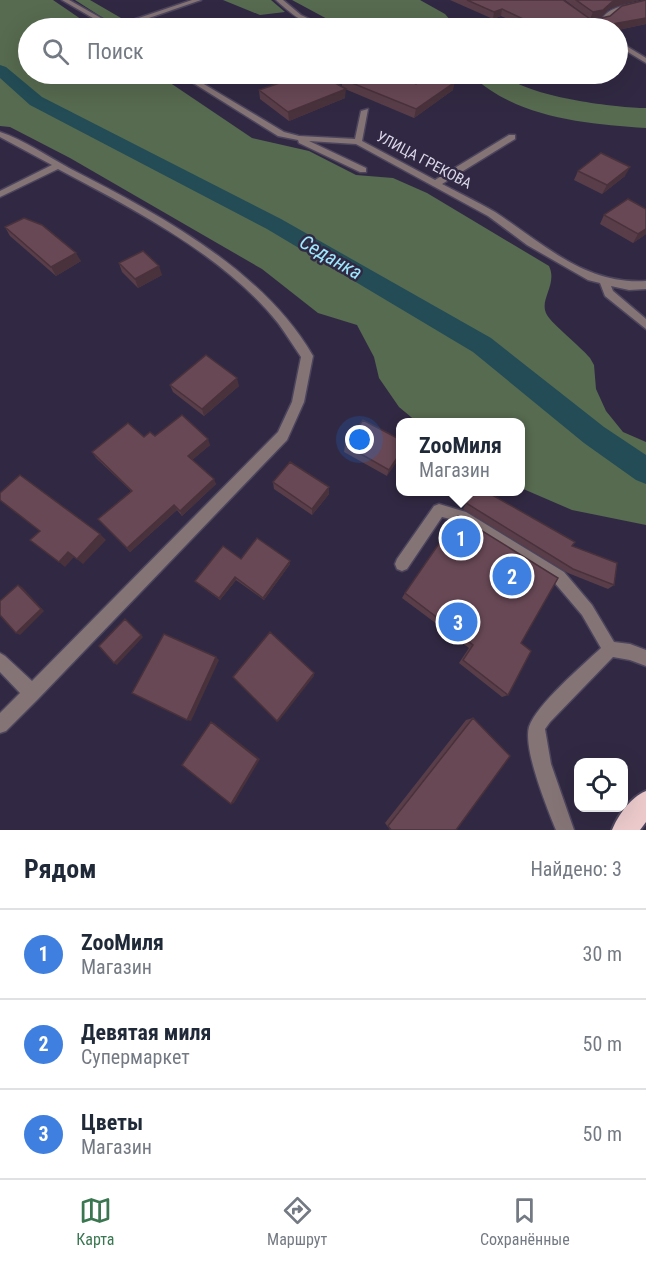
<!DOCTYPE html>
<html lang="ru">
<head>
<meta charset="utf-8">
<style>
  :root { --surface:#fff; --page:#f6f6f7; --text:#1f2937; --muted:#747a83; --line:#e0e1e3; --accent:#3a7650 }
  body { margin:0; font-family:"Roboto Condensed",sans-serif; background:var(--page); color:var(--text) }
  .controls { position:absolute; right:18px; bottom:18px; display:grid; overflow:hidden; border-radius:12px; box-shadow:0 6px 24px #0002 }
  .controls button { width:54px; height:54px; display:grid; place-items:center; padding:0; border:0; border-bottom:2px solid var(--line); background:var(--surface); color:var(--text); font:30px sans-serif }
  .you { position:absolute; left:360px; top:440px; width:21px; height:21px; margin:-15px; border:4px solid #fff; border-radius:50%; background:#1a73e8; box-shadow:0 0 0 9px #1a73e833 }
  .badge { display:grid; place-items:center; width:39px; height:39px; border-radius:50%; background:var(--accent); color:#fff; font-size:20px; font-weight:700 }
  .pin { position:absolute; translate:-50% -50%; border:3px solid #fff; box-shadow:0 2px 6px #0006 }
  .popup { position:absolute; left:396px; top:418px; width:129px; height:78px; box-sizing:border-box; display:grid; place-content:center; border-radius:12px; background:var(--surface); filter:drop-shadow(0 2px 4px #0005); font-size:20px; white-space:nowrap; color:var(--muted) }
  .popup b { font-size:22px; color:var(--text) }
  .popup::after { content:''; position:absolute; left:50%; top:100%; margin-left:-12px; border:12px solid transparent; border-top-color:var(--surface) }
  .list { margin:0; padding:0; list-style:none }
  h2 { display:flex; justify-content:space-between; align-items:center; height:78px; margin:0; padding:0 24px; font-size:26px }
  h2 small { font-size:20px; font-weight:400; color:var(--muted) }
  .list li { display:grid; grid-template-columns:39px 1fr auto; gap:18px; align-items:center; box-sizing:border-box; height:90px; padding:0 24px; border-top:2px solid var(--line) }
  .list b { display:block; font-size:22px; white-space:nowrap }
  .list p { margin:0; font-size:20px; white-space:nowrap; color:var(--muted) }
  .list em { font-size:20px; font-style:normal; color:var(--muted) }
  .icon { flex:none; width:33px; height:33px; fill:none; stroke:currentColor; stroke-width:2; stroke-linecap:round; stroke-linejoin:round }
  .map { position:relative; flex:none; width:646px; height:830px; overflow:hidden }
  .search { position:absolute; background:var(--surface); box-shadow:0 6px 24px #0002; left:18px; right:18px; top:18px; height:66px; display:flex; align-items:center; gap:15px; box-sizing:border-box; padding:0 21px; border-radius:33px; color:var(--muted); font-size:22px }
  .sheet { height:348px; background:var(--surface) }
  nav { display:flex; justify-content:space-around; align-items:center; box-sizing:border-box; height:84px; border-top:2px solid var(--line); background:var(--surface); font-size:16px; color:var(--muted) }
  nav a { display:grid; justify-items:center; gap:3px }
  nav .on { color:var(--accent) }
  .map>svg:first-child { display:block }
  .forest { fill:#576b50 }
  .lines { fill:none; stroke-linecap:round; stroke-linejoin:round }
  .canal { fill:#234c56; fill-rule:evenodd }
  .service-casing { stroke:#4c455d; stroke-width:3 }
  .minor-casing { stroke:#4c455d; stroke-width:3 }
  .trunk-casing { stroke:#4c455d; stroke-width:4 }
  .service { fill:#857476; fill-rule:evenodd }
  .minor { fill:#857476; fill-rule:evenodd }
  .trunk { fill:#eccacc; fill-rule:evenodd }
  .wall { fill:#593e49 }
  .shaded-wall { fill:#49323c }
  .building { fill:#684855; stroke:#49323c; stroke-width:1.5 }
  .labels { text-anchor:middle; dominant-baseline:central; stroke-width:5; stroke-linejoin:round; paint-order:stroke }
  .far-street-label { font-size:15px; fill:#dad6e7; stroke:#312943 }
  .water-label { font-size:20px; font-style:italic; fill:#9ee8fd; stroke:#312943 }
</style>
</head>
<body>
<div class="map">
<svg width="646" height="830" viewBox="0 0 646 830">
  <rect width="100%" height="100%" fill="#312943"/>
  <path class="forest" d="M0,0H53L94,28H28V74H157L252,138L309,151L356,175L393,178L427,193L549,266C558,285 538,300 547,315C553,325 580,346 590,358L594,365L596,389L606,411L623,432L646,442V525L572,510L521,488V422H417L399,407L379,378L374,357L357,325L318,313L262,269L70,158L10,127L0,126Z
    M75,0H90L121,18L108,21Z
    M223,0H271L285,12L260,15Z
    M292,0H420L445,14L457,28H344Z
    M470,74H504C523,96 616,108 646,108V128C585,124 516,118 470,74Z"/>
  <g class="lines">
    <path class="canal" d="M0,65L6,67L42,97L281,219L491,338L604,427L646,455V484L636,480L584,443L473,352L267,229L30,105L0,78Z"/>
    <defs>
      <path id="service" d="M62,0H69L115,26L192,0H201L120,28H110Z
        M276,0H283L301,15L328,28C310,30 289,12 276,0Z
        M646,1V5C631,8 615,8 606,22L587,24L584,22L602,19C610,5 631,5 646,1Z
        M179,74H187L284,132L299,136L355,139L361,111L368,109L362,141L435,180L509,135H515V139L442,184C459,193 478,202 495,212C542,243 585,285 646,281V289L629,290L611,286L613,291L646,319V329L605,296L600,283L588,280L527,245L488,216L356,144L309,141L366,168V172H360L299,143L298,140L278,136Z
        M0,132C24,140 47,156 69,168C156,213 262,268 313,356L304,402L287,440L38,699L6,731L0,733V713L20,693L0,672V653L5,656L32,681L278,432L292,402L301,357C293,345 286,334 278,323C225,256 132,208 58,169L0,197V191L52,165L0,137Z
        M439,504L466,512L564,572L592,605L614,642L630,644L646,650V666L630,660L613,657L550,722L545,729L551,764L574,830H556C547,808 523,749 529,727C536,705 583,665 601,648L582,615L554,582L458,521L442,517L407,569L402,571L397,569L395,564L397,559L434,506Z"/>
      <path id="minor" d="M618,41L646,58V63L618,46Z"/>
      <path id="trunk" d="M646,791V822L640,830H612C618,815 631,797 646,791Z"/>
    </defs>
    <use href="#service" class="service-casing"/>
    <use href="#minor" class="minor-casing"/>
    <use href="#trunk" class="trunk-casing"/>
    <use href="#service" class="service"/>
    <use href="#minor" class="minor"/>
    <use href="#trunk" class="trunk"/>
  </g>
  <path class="wall" d="M450,0H563L596,23H600L601,18L646,24L618,30V28H526L501,16L493,19Z
    M565,0H640L627,3L609,9L601,17L590,19Z
    M342,79L416,84L453,90L414,118L345,89V98L289,121L260,99L259,90L342,87Z
    M578,171L625,176L602,194L574,180Z
    M646,209V234L633,243L600,224L604,215Z
    M5,227L81,261L56,276L10,236Z
    M119,263L162,275L138,288L122,272Z
    M170,385L239,386L204,416L173,392Z
    M155,436L210,445L192,460L216,484L182,516L177,510L130,552L98,519L131,491L96,458L92,452L144,437Z
    M401,440L387,476L344,452L345,445Z
    M273,482L329,487V494L312,515L274,489Z
    M473,492L572,546L614,585L608,589L568,573L463,509Z
    M241,559L290,564L264,600L236,580L220,600L197,583L195,581Z
    M405,593L521,643L508,695L502,697L459,663L469,648L402,598Z
    M473,718L456,830H390L385,823L466,720Z"/>
  <path class="shaded-wall" d="M618,0H640L627,3L609,9L601,17L590,19L593,12Z
    M502,9L501,16L493,19L494,12Z
    M646,18V24L618,30V28H590Z
    M455,82L453,90L414,118L416,109Z
    M346,89L345,98L289,121L288,112Z
    M630,167L625,176L602,194L607,185Z
    M646,229V234L633,243L638,234Z
    M76,253L81,261L56,276L51,267Z
    M159,266L162,275L138,288L135,279Z
    M237,378L239,386L204,416L202,409Z
    M208,439L210,445L190,462L188,456Z
    M401,452V456L387,476L389,470Z
    M214,479L216,484L182,516L180,511Z
    M329,487V494L312,515V509Z
    M174,505L177,510L130,552L127,548Z
    M100,534L106,540L83,564L77,559Z
    M68,552L74,557L65,567L59,562Z
    M290,561V564L264,600L263,598Z
    M235,577L236,580L220,600L219,598Z
    M18,585L22,587L44,611L20,635L16,633Z
    M125,619L143,637L117,665L114,663Z
    M216,657L219,660L191,721L187,720Z
    M314,673V676L278,722L277,721Z
    M211,722L214,723L260,759L234,803L231,804Z"/>
  <path class="building" d="M467,0H563L596,23H603L601,18L610,16L622,6L646,0V18L590,28H542L502,9L494,12Z
    M576,0H618L612,2L603,10L593,12Z
    M306,74H319L346,89L288,112L259,90Z
    M355,74H396L416,84L431,74H432L455,82L416,109L342,79Z
    M601,153L630,167L607,185L578,171Z
    M628,199L646,209V229L638,234L604,215Z
    M24,218L42,225L76,253L51,267L5,227Z
    M143,251L159,266L135,279L119,263Z
    M206,355L237,378L202,409L170,385Z
    M182,415L208,439L188,456L214,479L180,511L174,505L127,548L98,519L132,491L92,452L128,423L144,437L150,432L155,436Z
    M363,420L401,440V452L389,470L345,445Z
    M290,462L329,487L312,509L273,482Z
    M20,475L100,534L77,559L68,552L59,562L30,540L40,531L0,500V493Z
    M473,492H487L575,542L572,546L617,563L614,585L573,569L466,503Z
    M458,516L558,578L521,643L531,651L508,695L463,660L473,645L405,593Z
    M257,538L290,561L263,598L235,577L219,598L195,581L223,546L241,559Z
    M18,585L41,609L16,633L0,615V601Z
    M125,619L141,635L114,663L99,646Z
    M270,632L314,673L277,721L233,677Z
    M164,634L216,657L187,720L132,693Z
    M473,718L510,756L456,830H391L388,826Z
    M211,722L258,759L231,804L182,765Z"/>
  <g class="labels">
    <g class="far-street-label">
      <text transform="translate(424 160) rotate(28)">УЛИЦА ГРЕКОВА</text>
    </g>
    <g class="water-label">
      <text transform="translate(331 257) rotate(30)">Седанка</text>
    </g>
  </g>
</svg>
<div class="controls">
<button><svg class="icon" aria-label="locate" viewBox="0 0 24 24"><circle cx="12" cy="12" r="6"/><path d="M12 2v4M12 18v4M2 12h4M18 12h4"/></svg></button>
</div>
<div class="you"></div>
<div class="pin badge" style="left:461px;top:538px;background:#3f7fe0">1</div>
<div class="popup"><b>ZooМиля</b>Магазин</div>
<div class="pin badge" style="left:512px;top:576px;background:#3f7fe0">2</div>
<div class="pin badge" style="left:458px;top:622px;background:#3f7fe0">3</div>
<div class="search"><svg class="icon" aria-label="search" viewBox="0 0 24 24"><circle cx="10" cy="10" r="6"/><path d="M15 15l6 6"/></svg>Поиск</div>
</div>
<section class="sheet">
<h2>Рядом<small>Найдено: 3</small></h2>
<ul class="list">
<li><span class="badge" style="background:#3f7fe0">1</span><div><b>ZooМиля</b><p>Магазин</p></div><em>30 m</em></li>
<li><span class="badge" style="background:#3f7fe0">2</span><div><b>Девятая миля</b><p>Супермаркет</p></div><em>50 m</em></li>
<li><span class="badge" style="background:#3f7fe0">3</span><div><b>Цветы</b><p>Магазин</p></div><em>50 m</em></li>
</ul>
</section>
<nav>
<a class="on"><svg class="icon" aria-label="map" viewBox="0 0 24 24"><path d="M3 6l6-2 6 2 6-2v14l-6 2-6-2-6 2zM9 4v14M15 6v14"/></svg>Карта</a>
<a><svg class="icon" aria-label="directions" viewBox="0 0 24 24"><path d="M12 3l9 9-9 9-9-9zM9 14v-3h6M13 9l2 2-2 2"/></svg>Маршрут</a>
<a><svg class="icon" aria-label="saved" viewBox="0 0 24 24"><path d="M7 4h10v16l-5-4-5 4z"/></svg>Сохранённые</a>
</nav>
</body>
</html>
